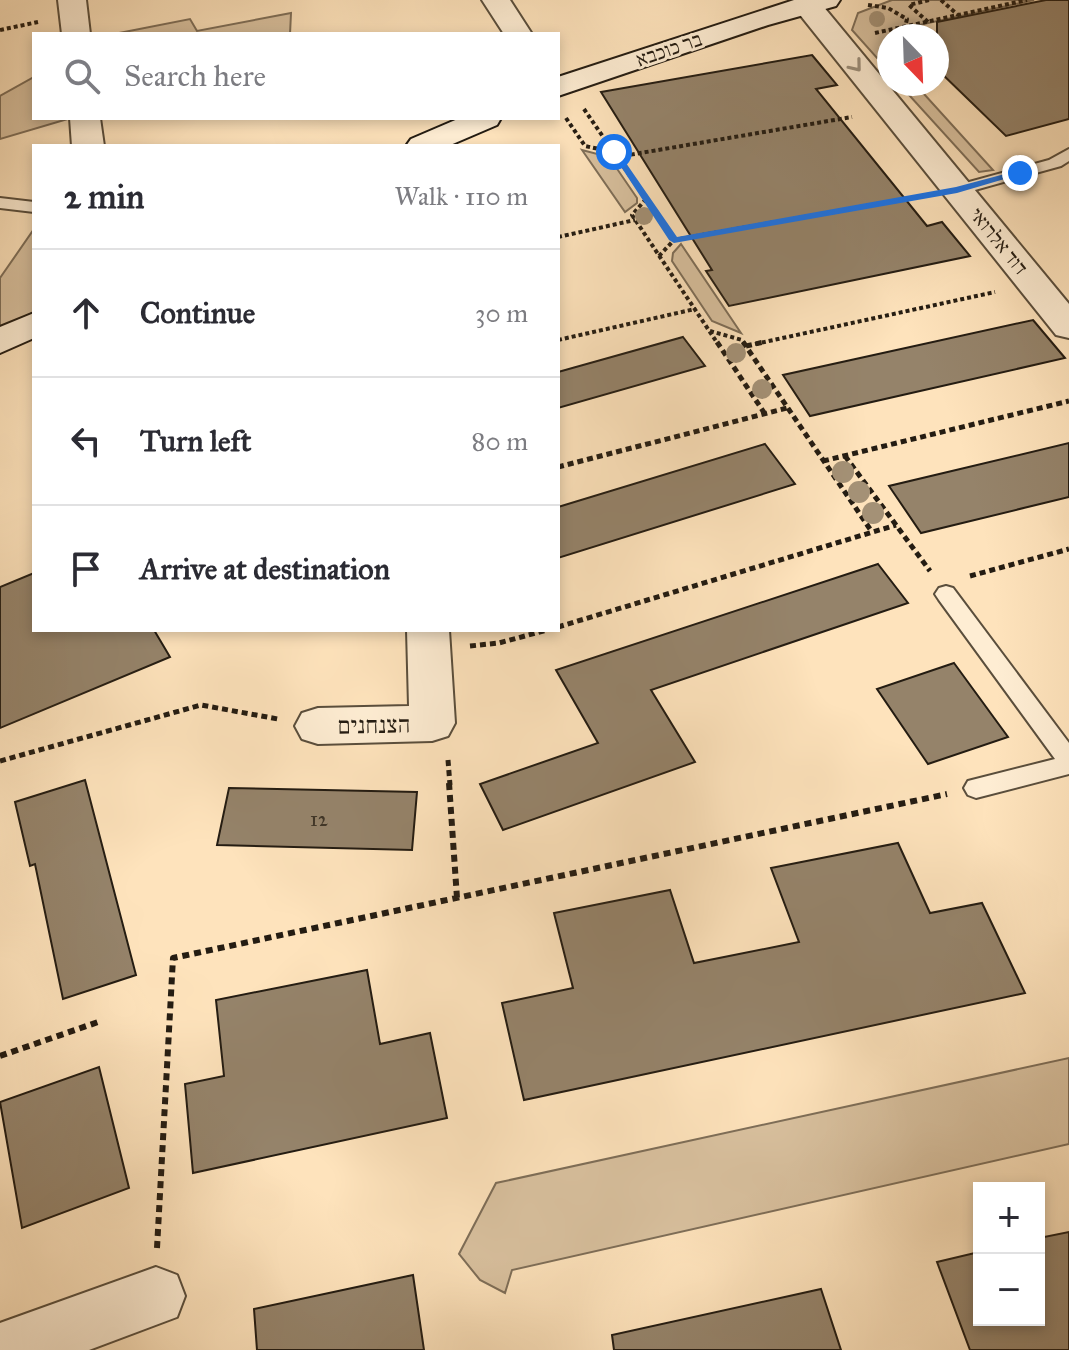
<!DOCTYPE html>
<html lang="en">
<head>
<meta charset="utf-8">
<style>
  :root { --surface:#fff; --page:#f2f2f3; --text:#2b2b33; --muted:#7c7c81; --line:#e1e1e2 }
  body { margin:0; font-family:"IM FELL Great Primer","Frank Ruhl Libre",serif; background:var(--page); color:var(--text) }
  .controls { position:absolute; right:24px; bottom:24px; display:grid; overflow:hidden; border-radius:0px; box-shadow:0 4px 12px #0003 }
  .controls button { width:72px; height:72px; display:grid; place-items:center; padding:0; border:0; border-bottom:2px solid var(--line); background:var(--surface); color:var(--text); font:40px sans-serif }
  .compass { position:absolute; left:877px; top:24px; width:72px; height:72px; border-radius:50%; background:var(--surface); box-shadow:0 4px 12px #0003; rotate:157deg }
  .stop { position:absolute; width:24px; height:24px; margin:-18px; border:6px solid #1a73e8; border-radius:50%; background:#fff }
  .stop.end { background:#1a73e8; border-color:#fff; box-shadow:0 2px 8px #0008 }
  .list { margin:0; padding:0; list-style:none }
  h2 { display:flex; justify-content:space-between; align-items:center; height:104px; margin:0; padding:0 32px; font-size:34px }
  h2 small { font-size:26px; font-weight:400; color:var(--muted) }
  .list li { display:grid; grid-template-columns:52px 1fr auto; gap:24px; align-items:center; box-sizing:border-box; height:128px; padding:0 32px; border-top:2px solid var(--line) }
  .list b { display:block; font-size:30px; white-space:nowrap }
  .list em { font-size:26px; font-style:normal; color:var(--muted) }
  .icon { flex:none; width:44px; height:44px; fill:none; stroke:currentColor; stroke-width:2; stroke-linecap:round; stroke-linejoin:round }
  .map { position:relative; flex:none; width:1069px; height:1350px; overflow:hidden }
  .search { position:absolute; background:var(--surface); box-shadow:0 4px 12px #0003; left:32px; top:32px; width:528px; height:88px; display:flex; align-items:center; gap:20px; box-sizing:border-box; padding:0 28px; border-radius:0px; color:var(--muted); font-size:30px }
  .panel { position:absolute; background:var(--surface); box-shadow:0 4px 12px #0003; left:32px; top:144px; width:528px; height:488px; border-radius:0px }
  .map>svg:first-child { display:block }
  .green { fill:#d9c19f; stroke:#7e6e58; stroke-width:2 }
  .building { fill:#95836a; stroke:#241c12; stroke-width:2 }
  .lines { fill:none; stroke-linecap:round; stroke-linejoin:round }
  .lane-casing { stroke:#5a4e3c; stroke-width:4 }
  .street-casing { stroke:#5a4e3c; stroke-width:4 }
  .secondary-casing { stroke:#241c12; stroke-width:4 }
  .path-far2 { stroke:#241c12; stroke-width:4; stroke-dasharray:4 3; stroke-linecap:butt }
  .path-far1 { stroke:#241c12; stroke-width:5; stroke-dasharray:6 4; stroke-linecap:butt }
  .path { stroke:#241c12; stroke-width:6; stroke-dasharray:7 5; stroke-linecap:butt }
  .lane { fill:#feedd3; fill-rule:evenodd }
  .street { fill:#feedd3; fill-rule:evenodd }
  .secondary { fill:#feedd3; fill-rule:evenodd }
  .tree { fill:#a49176 }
  .oneway { stroke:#9c8f7c }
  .route { fill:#1a73e8 }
  .labels { text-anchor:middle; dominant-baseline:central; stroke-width:6; stroke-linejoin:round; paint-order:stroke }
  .far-street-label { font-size:20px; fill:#241c12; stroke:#feedd3 }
  .number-label { font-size:20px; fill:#403628 }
  .street-label { font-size:24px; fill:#241c12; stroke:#feedd3 }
</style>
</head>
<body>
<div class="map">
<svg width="1069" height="1350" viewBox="0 0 1069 1350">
  <rect width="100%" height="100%" fill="#fee3bc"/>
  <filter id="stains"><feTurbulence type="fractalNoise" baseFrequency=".0025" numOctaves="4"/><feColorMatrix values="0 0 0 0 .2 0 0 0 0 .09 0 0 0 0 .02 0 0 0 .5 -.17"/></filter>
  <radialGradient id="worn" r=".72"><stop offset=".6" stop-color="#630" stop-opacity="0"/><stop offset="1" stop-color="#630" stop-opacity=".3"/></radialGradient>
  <path class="green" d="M892,0H1034L896,30L902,36H889V55L877,58L852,30L858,13Z
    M291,13L290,34H114L190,19L197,31Z
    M34,77V118H71L0,139V96Z
    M899,84H915L993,170L979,172Z
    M582,150L609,157L637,198V203L625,212Z
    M34,229V312L0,329V278Z
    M681,244L741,333L712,321L672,261L673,253Z
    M1069,1058V1144L512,1270L505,1293L480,1280L459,1254L496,1183Z"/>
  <path class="building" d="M1046,0H1069V119L1006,136L937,69V22Z
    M812,55L837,85L816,89L927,226L942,222L970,256L729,306L706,271L712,270L601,92Z
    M1033,320L1065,358L810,416L783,375Z
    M683,337L705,366L558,408V372Z
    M1069,443V497L921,533L889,486Z
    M765,444L795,484L558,558V507Z
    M878,564L908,603L651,690L695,762L503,830L480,784L598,743L556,670Z
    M34,573V630H154L170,657L0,728V587Z
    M954,663L1008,737L928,764L877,689Z
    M85,780L136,975L63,999L35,864L30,866L15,802Z
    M229,788L417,792L412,850L217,845Z
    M898,843L930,913L982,903L1025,993L524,1100L502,1003L573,988L554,913L670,890L694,963L799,942L771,868Z
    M367,970L380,1044L430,1033L447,1118L193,1173L185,1084L224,1076L216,1000Z
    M99,1067L129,1188L22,1228L0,1102Z
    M1069,1232V1350H970L937,1262L979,1252V1320H1039V1238Z
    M413,1275L424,1350H257L254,1309Z
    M821,1289L841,1350H614L612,1335Z"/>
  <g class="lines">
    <defs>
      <path id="lane" d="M1069,149V161L1061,166L957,195L949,190L951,187L1049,160Z
        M0,198L34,202V212L0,208Z
        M946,586L953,588L1069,743V774L976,798L968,795L964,788L968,781L1055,759L939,600L935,594L939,588Z"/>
      <path id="street" d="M58,0H86L90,34H62Z
        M482,0H510L532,34H504Z
        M796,0H818L1069,304V338L1056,335L797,11L793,5Z
        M70,118H100L104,146H72Z
        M407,630H449L455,723L448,736L432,741L318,744L302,739L295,726L302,713L318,708L409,706Z
        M156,1267L177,1275L185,1296L177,1317L89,1350H0V1323Z"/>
      <path id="secondary" d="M794,0H840L836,6L768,25L558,96V77Z
        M460,118H501L497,125L448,146H406L411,139Z
        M34,313V338L0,353V327Z"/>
    </defs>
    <use href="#lane" class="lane-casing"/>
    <use href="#street" class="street-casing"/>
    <use href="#secondary" class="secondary-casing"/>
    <path class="path-far2" d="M941,0L958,15
      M868,5L888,8L907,19L905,27
      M928,22L909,5L929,0
      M0,30L38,22
      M875,33L1027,0
      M584,109L674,240
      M566,118L585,146L613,152
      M617,157L852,117
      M646,199L632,215L718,344
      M558,237L635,220
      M659,256L674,240L917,197
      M710,331L742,340L745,344
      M558,340L695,309
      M755,344L995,292"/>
    <path class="path-far1" d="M717,342L765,414
      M743,342L872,532
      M746,346L764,342
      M845,456L930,571
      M823,461L1069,401
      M558,467L787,408
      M970,576L1069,549
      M558,627L896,525
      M470,646L499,643L547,630
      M448,760L450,785
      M0,761L201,705L278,719"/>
    <path class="path" d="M449,783L457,898
      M0,1056L101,1021
      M157,1248L173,958L947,794"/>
    <use href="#lane" class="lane"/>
    <use href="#street" class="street"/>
    <use href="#secondary" class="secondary"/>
  </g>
  <g class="tree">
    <circle cx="877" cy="19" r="8"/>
    <circle cx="644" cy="216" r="9"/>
    <circle cx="736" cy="353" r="10"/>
    <circle cx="762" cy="389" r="10"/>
    <circle cx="843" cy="472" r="11"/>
    <circle cx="859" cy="492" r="11"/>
    <circle cx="873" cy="513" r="11"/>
  </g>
  <defs><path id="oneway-chevron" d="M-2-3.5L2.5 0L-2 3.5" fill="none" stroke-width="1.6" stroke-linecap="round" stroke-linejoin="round" transform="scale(2)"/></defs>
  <use class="oneway" href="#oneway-chevron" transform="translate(856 66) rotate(51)"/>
  <path class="route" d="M610,150H617L677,237L956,187L1020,170L1025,173L957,193L674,243L669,240Z"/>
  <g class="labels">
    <g class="far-street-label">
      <text transform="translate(669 49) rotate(-19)">בר כוכבא</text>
      <text transform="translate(999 241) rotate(51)">דוד אלרואי</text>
    </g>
    <g class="number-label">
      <text x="319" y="819">12</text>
    </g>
    <g class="street-label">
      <text transform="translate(374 725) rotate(-1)">הצנחנים</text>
    </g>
  </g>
  <rect width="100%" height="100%" filter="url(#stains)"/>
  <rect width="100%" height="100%" fill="url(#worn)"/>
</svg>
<div class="controls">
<button>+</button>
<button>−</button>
</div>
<svg class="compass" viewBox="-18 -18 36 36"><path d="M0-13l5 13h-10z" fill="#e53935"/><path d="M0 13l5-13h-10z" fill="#7c7c81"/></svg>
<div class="stop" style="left:614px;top:152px"></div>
<div class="stop end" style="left:1020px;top:173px"></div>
<div class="search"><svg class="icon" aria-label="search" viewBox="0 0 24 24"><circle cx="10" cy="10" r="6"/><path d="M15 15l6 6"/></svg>Search here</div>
<section class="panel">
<h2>2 min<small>Walk · 110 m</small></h2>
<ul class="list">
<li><svg class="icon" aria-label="ahead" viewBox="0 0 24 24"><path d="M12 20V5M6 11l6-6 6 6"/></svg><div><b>Continue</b></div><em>30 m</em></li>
<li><svg class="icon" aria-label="left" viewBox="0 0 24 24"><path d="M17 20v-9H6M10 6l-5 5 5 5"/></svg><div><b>Turn left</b></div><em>80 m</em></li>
<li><svg class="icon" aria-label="arrive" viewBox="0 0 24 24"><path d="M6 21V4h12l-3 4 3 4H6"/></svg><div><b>Arrive at destination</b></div></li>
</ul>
</section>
</div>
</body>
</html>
